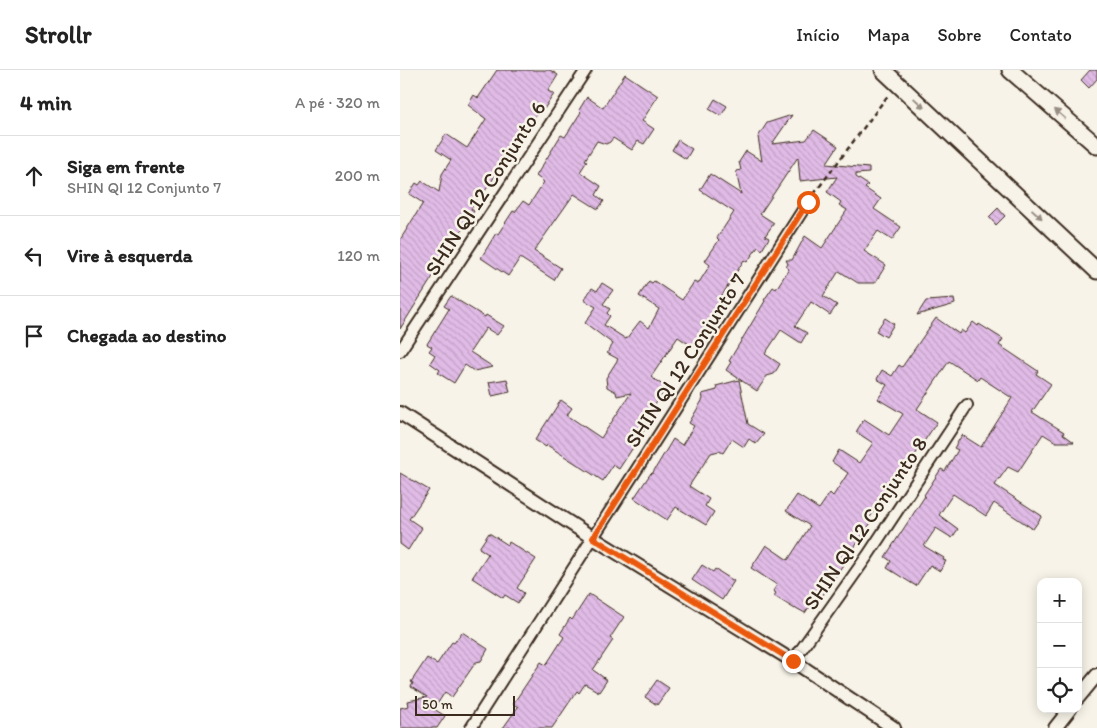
<!DOCTYPE html>
<html lang="pt">
<head>
<meta charset="utf-8">
<style>
  :root { --surface:#fff; --page:#f6f6f6; --text:#222; --muted:#767676; --line:#e0e0e0 }
  body { margin:0; font-family:Itim,sans-serif; background:var(--page); color:var(--text) }
  .controls { position:absolute; right:15px; bottom:15px; display:grid; overflow:hidden; border-radius:10px; box-shadow:0 2px 12px #0003 }
  .controls button { width:45px; height:45px; display:grid; place-items:center; padding:0; border:0; border-bottom:1px solid var(--line); background:var(--surface); color:var(--text); font:25px sans-serif }
  .scale { position:absolute; left:15px; bottom:12px; width:100px; box-sizing:border-box; padding-left:5px; border:2px solid #3b2a1e; border-top:0; font-size:14px; line-height:18px; white-space:nowrap; color:#3b2a1e; -webkit-text-stroke:4px #f7f3e8; paint-order:stroke }
  .stop { position:absolute; width:15px; height:15px; margin:-11px; border:4px solid #ea580c; border-radius:50%; background:#fff }
  .stop.end { background:#ea580c; border-color:#fff; box-shadow:0 1px 5px #0008 }
  .list { margin:0; padding:0; list-style:none }
  h2 { display:flex; justify-content:space-between; align-items:center; height:65px; margin:0; padding:0 20px; font-size:21px }
  h2 small { font-size:16px; font-weight:400; color:var(--muted) }
  .list li { display:grid; grid-template-columns:32px 1fr auto; gap:15px; align-items:center; box-sizing:border-box; height:80px; padding:0 20px; border-top:1px solid var(--line) }
  .list b { display:block; font-size:19px; white-space:nowrap }
  .list p { margin:0; font-size:16px; white-space:nowrap; color:var(--muted) }
  .list em { font-size:16px; font-style:normal; color:var(--muted) }
  .icon { flex:none; width:28px; height:28px; fill:none; stroke:currentColor; stroke-width:2; stroke-linecap:round; stroke-linejoin:round }
  .map { position:relative; flex:none; width:697px; height:658px; overflow:hidden }
  header { display:flex; align-items:center; gap:30px; box-sizing:border-box; height:70px; padding:0 25px; background:var(--surface); border-bottom:1px solid var(--line) }
  header strong { font-size:24px }
  nav { display:flex; gap:28px; margin-inline-start:auto; font-size:18px }
  main { display:flex }
  aside { flex:1; background:var(--surface) }
  .map>svg:first-child { display:block }
  .building { fill:url(#building-back-hatch); stroke:#3b2a1e }
  .lines { fill:none; stroke-linecap:round; stroke-linejoin:round }
  .minor-casing { stroke:#3b2a1e; stroke-width:14 }
  .tertiary-casing { stroke:#3b2a1e; stroke-width:16 }
  .secondary-casing { stroke:#3b2a1e; stroke-width:19 }
  .path { stroke:#3b2a1e; stroke-width:2.5; stroke-dasharray:5 4; stroke-linecap:butt }
  .minor { stroke:#f7f3e8; stroke-width:10 }
  .tertiary { stroke:#f7f3e8; stroke-width:12 }
  .secondary { stroke:#f7f3e8; stroke-width:15 }
  .oneway { fill:#998e83 }
  .route { stroke:#ea580c; stroke-width:6 }
  .labels { text-anchor:middle; dominant-baseline:central; stroke-width:5; stroke-linejoin:round; paint-order:stroke }
  .street-label { font-size:21px; fill:#3b2a1e; stroke:#f7f3e8 }
</style>
</head>
<body>
<header>
<strong>Strollr</strong>
<nav><a>Início</a><a>Mapa</a><a>Sobre</a><a>Contato</a></nav>
</header>
<main>
<aside>
<h2>4 min<small>A pé · 320 m</small></h2>
<ul class="list">
<li><svg class="icon" aria-label="ahead" viewBox="0 0 24 24"><path d="M12 20V5M6 11l6-6 6 6"/></svg><div><b>Siga em frente</b><p>SHIN QI 12 Conjunto 7</p></div><em>200 m</em></li>
<li><svg class="icon" aria-label="left" viewBox="0 0 24 24"><path d="M17 20v-9H6M10 6l-5 5 5 5"/></svg><div><b>Vire à esquerda</b></div><em>120 m</em></li>
<li><svg class="icon" aria-label="arrive" viewBox="0 0 24 24"><path d="M6 21V4h12l-3 4 3 4H6"/></svg><div><b>Chegada ao destino</b></div></li>
</ul>
</aside>
<div class="map">
<svg width="697" height="658" viewBox="0 0 697 658">
  <defs>
    <pattern id="building-back-hatch" width="6" height="6" patternUnits="userSpaceOnUse" patternTransform="scale(1.25)"><rect width="6" height="6" fill="#e0bbe6"/><path d="M-1 5l2 2M0 0l6 6M5-1l2 2" fill="none" stroke="#c1a1c5"/></pattern>
  </defs>
  <rect width="100%" height="100%" fill="#f7f3e8"/>
  <filter id="ink" filterUnits="userSpaceOnUse"><feTurbulence type="fractalNoise" baseFrequency=".02" numOctaves="2"/><feDisplacementMap in="SourceGraphic" scale="10" xChannelSelector="R" yChannelSelector="G"/><feConvolveMatrix kernelMatrix="1 2 1 2 8 2 1 2 1" color-interpolation-filters="sRGB"/></filter>
  <g filter="url(#ink)">
    <path class="building" d="M97,0H150L158,5L148,21L154,24L144,39L141,37L125,62L121,60L110,76L115,79L102,98L101,97L85,121L84,120L77,129L71,139L74,141L0,259V170L23,133L9,124L16,113L19,115L22,111L39,122L42,104L51,90L36,80L46,64L67,78L86,49L68,35L74,25L78,28Z
      M690,0H697V9L689,18L681,10Z
      M225,4L258,26L242,51L254,59L244,74L238,71L232,80L213,68L210,72L206,74L197,71L185,90L187,91L180,102L201,116L196,125L204,131L198,139L174,124L134,181L161,198L154,210L120,188L108,206L81,188L96,163L98,164L113,141L115,142L123,131L129,135L144,112L136,106L161,65L165,67L181,42L179,40L187,27L203,38Z
      M315,29L327,36L321,46L309,39Z
      M392,45L372,74L406,70L414,60L438,76L426,94L469,98V103L456,104V107L468,115L465,118L481,129L474,139L501,157L492,170L478,161L464,181L486,195L475,213H458L439,201L423,226L437,235L430,245L411,232L395,256L407,263L401,273L381,260L365,284L380,294L374,304L367,306L357,321L326,300L331,292L329,291L365,231L364,230L373,217L376,219L389,199L386,197L388,194L386,190H392L405,166L422,178L447,140L439,135L441,132L427,122L437,107L400,111L398,87L360,144L374,153L365,166L369,168L362,180L358,177L347,192L344,190L321,227L325,229L311,249L315,251L302,271L298,269L293,277L278,267L251,307L267,318L244,350L249,353L219,399L213,395L203,411L147,375L146,377L135,370L161,330L172,338L167,345L201,368L231,323L217,326L216,322L207,317L206,308L218,289L207,283L213,274L185,253L196,237L184,230L192,218L197,221L202,213L213,220L203,234L210,239L207,243L210,246L204,255L226,269L240,251L249,258L259,239L239,226L249,211L252,213L254,211L282,230L294,212L298,214L310,195L305,191L319,170L317,168L334,142L300,120L310,104L341,124L336,101L341,100L339,92L346,81L362,91L358,67L367,53Z
      M278,70L292,79L286,89L272,80Z
      M598,138L605,146L596,155L589,147Z
      M51,226L85,247L86,245L104,256L97,265L86,258L70,282L93,297L74,301L65,295L54,313L38,303L40,300L30,293L35,285L29,281L32,277L27,274L49,239L44,236Z
      M554,229L555,234L517,245L526,231Z
      M485,248L494,254L486,267L476,261Z
      M536,248L559,264L561,260L565,263L573,252L578,256L579,254L603,269L599,275L638,301L636,304L651,314L632,342L664,362L663,364L674,372H656L643,364L618,402L608,397L595,415L642,446L633,459L594,433L586,446L553,424L539,445L558,459L552,468L536,458L524,476L544,488L543,490L546,491L540,501L530,495L516,516L487,498L491,491L485,487L525,426L524,425L541,399L545,401L558,380L554,378L562,365L581,377L612,328L580,307L578,310L549,291L517,339L537,352L507,397L504,395L469,449L472,451L413,540L409,537L405,543L396,538L395,539L374,526L376,523L373,521L377,515L351,498L366,475L388,490L410,456L386,441L397,425L419,439L430,423L433,426L448,403L432,392L439,380L459,393L473,373L456,362L464,349L489,365L503,344L478,329L487,315L477,309L482,300L492,306L499,295L502,297Z
      M107,309L110,322L92,326L89,312Z
      M339,310L348,354L364,364L356,374L349,369L344,377L332,369L323,383L319,381L311,383L289,416L309,429L305,436L314,442L306,455L276,437L267,450L234,428L251,403L252,404L273,369L282,375L294,356L289,353L303,329L302,324L317,320L316,316Z
      M0,403L29,420L9,449L22,458L8,480L0,474Z
      M89,463L108,475L109,472L136,489L117,518L124,523L118,533L105,525L103,528L72,508L88,484L79,478Z
      M302,495L313,502L315,499L334,511L322,530L292,510Z
      M189,524L224,547L210,568L213,570L193,600L207,610L199,622L185,614L179,623L177,621L152,658H103L118,637L113,634L141,592L146,595L164,567L160,564L170,548L172,550Z
      M62,562L88,579L81,591L76,592L52,627L45,622L34,639L45,646L37,658H0V638L9,636L8,631L27,627L11,617L13,613L11,612L27,588L37,594L52,572L54,573Z
      M257,610L269,618L257,635L245,627Z"/>
    <g class="lines">
      <defs>
        <path id="minor" d="M0,281L186,0
          M393,591L468,485L567,335
          M71,658L408,132"/>
        <path id="tertiary" d="M0,343L193,468L393,591L494,658
          M678,628L697,605
          M655,658L670,639"/>
        <path id="secondary" d="M483,0L697,201
          M610,0L697,76"/>
      </defs>
      <use href="#minor" class="minor-casing"/>
      <use href="#tertiary" class="tertiary-casing"/>
      <use href="#secondary" class="secondary-casing"/>
      <path class="path" d="M414,124L489,24"/>
      <use href="#minor" class="minor"/>
      <use href="#tertiary" class="tertiary"/>
      <use href="#secondary" class="secondary"/>
    </g>
    <defs><path id="oneway-solid" d="M-6-.8H1V-3.2L6.5 0L1 3.2V.8H-6Z" transform="scale(1.25)"/></defs>
    <g class="oneway">
      <use href="#oneway-solid" transform="translate(519 33) rotate(43)"/>
      <use href="#oneway-solid" transform="translate(660 44) rotate(-139)"/>
      <use href="#oneway-solid" transform="translate(637 144) rotate(43)"/>
    </g>
  </g>
  <g class="lines" filter="url(#ink)">
    <path class="route" d="M393,591L193,468L408,132"/>
  </g>
  <g class="labels">
    <g class="street-label">
      <text transform="translate(85 118) rotate(-57)">SHIN QI 12 Conjunto 6</text>
      <text transform="translate(285 290) rotate(-57)">SHIN QI 12 Conjunto 7</text>
      <text transform="translate(465 453) rotate(-56)">SHIN QI 12 Conjunto 8</text>
    </g>
  </g>
</svg>
<div class="controls">
<button>+</button>
<button>−</button>
<button><svg class="icon" aria-label="locate" viewBox="0 0 24 24"><circle cx="12" cy="12" r="6"/><path d="M12 2v4M12 18v4M2 12h4M18 12h4"/></svg></button>
</div>
<div class="scale">50 m</div>
<div class="stop" style="left:408px;top:132px"></div>
<div class="stop end" style="left:393px;top:591px"></div>
</div>
</main>
</body>
</html>
